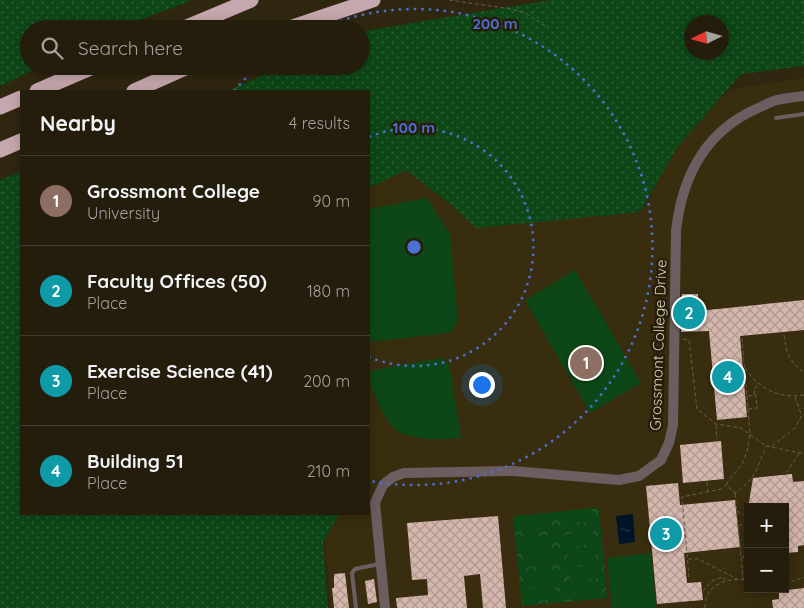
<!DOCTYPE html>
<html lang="en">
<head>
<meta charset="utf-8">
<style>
  :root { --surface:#241d0c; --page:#302a1a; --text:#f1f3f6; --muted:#a3a29d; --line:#413b2d; --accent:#0f766e }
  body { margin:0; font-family:Quicksand,sans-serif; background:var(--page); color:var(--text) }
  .controls { position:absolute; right:15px; bottom:15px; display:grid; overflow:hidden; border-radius:0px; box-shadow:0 2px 12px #0003 }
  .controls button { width:45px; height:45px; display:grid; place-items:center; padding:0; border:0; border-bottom:1px solid var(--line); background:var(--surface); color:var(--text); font:25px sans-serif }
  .compass { position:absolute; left:684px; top:15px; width:45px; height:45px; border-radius:50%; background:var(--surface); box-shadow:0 2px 12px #0003; rotate:265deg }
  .you { position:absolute; left:481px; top:384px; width:18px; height:18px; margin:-12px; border:4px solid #fff; border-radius:50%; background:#1a73e8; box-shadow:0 0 0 8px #1a73e833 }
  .badge { display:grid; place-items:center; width:32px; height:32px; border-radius:50%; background:var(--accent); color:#fff; font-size:16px; font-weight:700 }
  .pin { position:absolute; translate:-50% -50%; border:2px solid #fff; box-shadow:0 1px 5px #0006 }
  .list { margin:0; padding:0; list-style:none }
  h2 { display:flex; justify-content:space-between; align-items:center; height:65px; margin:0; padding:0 20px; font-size:21px }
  h2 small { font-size:16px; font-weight:400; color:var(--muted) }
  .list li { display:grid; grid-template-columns:32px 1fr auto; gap:15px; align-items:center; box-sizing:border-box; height:90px; padding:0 20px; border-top:1px solid var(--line) }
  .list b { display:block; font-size:19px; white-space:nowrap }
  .list p { margin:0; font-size:16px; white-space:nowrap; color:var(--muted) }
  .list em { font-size:16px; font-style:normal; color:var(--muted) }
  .icon { flex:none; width:28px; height:28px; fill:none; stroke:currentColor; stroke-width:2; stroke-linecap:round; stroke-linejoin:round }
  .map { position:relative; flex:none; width:804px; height:608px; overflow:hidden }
  .search { position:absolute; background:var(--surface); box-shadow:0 2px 12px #0003; left:20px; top:20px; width:350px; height:55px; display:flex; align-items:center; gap:12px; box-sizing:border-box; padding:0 18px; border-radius:28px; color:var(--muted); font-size:19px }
  .panel { position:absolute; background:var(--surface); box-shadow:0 2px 12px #0003; left:20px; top:90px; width:350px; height:425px; border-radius:0px }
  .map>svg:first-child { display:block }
  .built { fill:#382d0e; fill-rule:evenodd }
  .grass { fill:url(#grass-dots); fill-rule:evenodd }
  .park { fill:url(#park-crowns) }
  .pitch { fill:#0d4717 }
  .water { fill:url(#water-ripples) }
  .building { fill:url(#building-cross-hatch) }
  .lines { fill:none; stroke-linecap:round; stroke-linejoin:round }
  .path { stroke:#655e4a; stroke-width:1; stroke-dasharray:4 2.5; stroke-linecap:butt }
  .service { stroke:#6b5d60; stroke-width:4 }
  .tertiary { stroke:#6b5d60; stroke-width:10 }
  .motorway { stroke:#c7a7ae; stroke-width:15 }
  .ring { fill:none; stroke:#4b6fd3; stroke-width:2.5; stroke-dasharray:2.5 5 }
  .labels { text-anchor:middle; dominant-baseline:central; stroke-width:5; stroke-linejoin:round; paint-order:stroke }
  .street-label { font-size:15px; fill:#d6d1c3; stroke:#261d06 }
  .centre { fill:#4b6fd3; stroke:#261d06; stroke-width:2.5 }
  .ring-label { font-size:15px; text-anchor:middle; font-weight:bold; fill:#4b6fd3; stroke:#261d06; stroke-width:5; stroke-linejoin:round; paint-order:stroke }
</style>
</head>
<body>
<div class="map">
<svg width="804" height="608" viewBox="0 0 804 608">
  <defs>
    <pattern id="grass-dots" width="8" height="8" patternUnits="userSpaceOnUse" patternTransform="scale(1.25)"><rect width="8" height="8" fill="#0d4717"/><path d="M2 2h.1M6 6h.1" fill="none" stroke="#306037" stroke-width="1.8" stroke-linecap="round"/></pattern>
    <pattern id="park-crowns" width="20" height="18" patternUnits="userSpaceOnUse" patternTransform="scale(1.25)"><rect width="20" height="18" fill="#0d4717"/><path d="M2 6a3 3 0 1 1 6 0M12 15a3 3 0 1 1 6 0" fill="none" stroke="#306037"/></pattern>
    <pattern id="water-ripples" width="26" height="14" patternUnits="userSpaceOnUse" patternTransform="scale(1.25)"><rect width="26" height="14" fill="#001428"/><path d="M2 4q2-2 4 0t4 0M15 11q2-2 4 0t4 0" fill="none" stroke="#243546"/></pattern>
    <pattern id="building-cross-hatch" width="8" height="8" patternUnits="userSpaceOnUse" patternTransform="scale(1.25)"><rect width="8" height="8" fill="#d5b6ac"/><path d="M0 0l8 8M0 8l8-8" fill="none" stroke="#b09890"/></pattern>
  </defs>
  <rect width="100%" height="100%" fill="#302710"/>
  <path class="built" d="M804,78V608H331L322,514H369V184L406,170L481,220L647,205L678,131L732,89ZM748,507H785V589H748Z"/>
  <path class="grass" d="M0,0H192L117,29H29V66H42L0,86Z
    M551,0H804V66L741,74L676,149L640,212L476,228L450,204L406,170L369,188V91H227L284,66H361V33L365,31ZM722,22V52H692V22Z
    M21,172V514H339L323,542L328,608H0V180Z"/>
  <path class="park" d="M599,508L607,598L522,606L513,516Z"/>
  <path class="pitch" d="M427,198L450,234L458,321L450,333L369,342V209Z
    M575,270L641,383L590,413L525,300Z
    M441,358L449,364L461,438C441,439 423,441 403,434C386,428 369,388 369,371Z
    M591,508L593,521L564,524L563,511Z
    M548,513L549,526L521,529L519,516Z
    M593,531L595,544L566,547L565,534Z
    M550,535L552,548L523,550L522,538Z
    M595,548L596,561L568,563L567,550Z
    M552,552L553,565L525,567L524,555Z
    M651,553L656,608H612L607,558Z
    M597,565L598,578L570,581L569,568Z
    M553,569L555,582L526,585L525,572Z
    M598,582L599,595L571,598L569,585Z
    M555,587L556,599L528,602L526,589Z"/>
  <path class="water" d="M633,514L635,542L619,544L616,516Z"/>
  <path class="building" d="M682,294H698V311L804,300V330L740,336L747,417L717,420L709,331L681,332Z
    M721,441L724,479L683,483L680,445Z
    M792,474L793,482L804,481V545L798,546V552L785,553V507H749V502L753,478Z
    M678,483L680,505L735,500L740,547L684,553L687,583L701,582L703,600L657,604L646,486Z
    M498,516L506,608H483L480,574L464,576L467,608H397L396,598L428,595L427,579L412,580L407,523Z
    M345,573L349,608H334L332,588H334V574Z
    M374,579L377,602L368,604L365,581Z
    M804,588V608H773L772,600L779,599V591Z"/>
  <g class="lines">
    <path class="path" d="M449,0L511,9L525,13L548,28
      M784,335C786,352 789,362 804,372
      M742,338L750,434L747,452L742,464L727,483L730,489L735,493C756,479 757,468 766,446
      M683,339L689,340L697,409L716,424L741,428L766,446L800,453H804
      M745,368C759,389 779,399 804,395
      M754,395L755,388L759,384
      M748,396L756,395L757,408L748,409
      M795,397L801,414
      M716,425L717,439
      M772,446L795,428L802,415L804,414
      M786,473L799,454
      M707,482L708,491
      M735,493L743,579
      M737,511L744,515
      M739,526L745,523
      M742,557L748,556
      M688,559H698L737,579
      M689,577L682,497L721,489L727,484
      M785,584L804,577
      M703,591L712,581L723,577L725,580
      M705,608C704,584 728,577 748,580"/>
    <path class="service" d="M776,118L804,114
      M356,608L352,573L355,569L379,564"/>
    <path class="tertiary" d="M385,608L375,503L383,485L393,477L404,473L513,471L619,480L639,476L661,460L669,443L673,425L676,231C682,177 705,132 756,109C763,106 770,102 777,100C786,98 795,97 804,96"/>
    <path class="motorway" d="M182,29L251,0
      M286,29L373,0
      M37,91L95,66
      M134,91L190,66
      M0,107L21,98
      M0,150L21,141"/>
  </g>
  <g class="ring">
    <path d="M369 137A119 119 0 1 1 369 357"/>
    <path d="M234 91A238 238 0 0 1 258 67M319 29A238 238 0 1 1 371 481"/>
  </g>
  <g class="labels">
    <g class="street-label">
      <text transform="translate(658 345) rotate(-88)">Grossmont College Drive</text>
    </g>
  </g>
  <circle cx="414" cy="247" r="8" class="centre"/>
  <g class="ring-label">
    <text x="495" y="29">200 m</text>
    <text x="414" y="133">100 m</text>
  </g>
</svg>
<div class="controls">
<button>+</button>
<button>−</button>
</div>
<svg class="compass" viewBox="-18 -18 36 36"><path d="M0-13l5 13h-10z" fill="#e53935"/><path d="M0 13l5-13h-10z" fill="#a3a29d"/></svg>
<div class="you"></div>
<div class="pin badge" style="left:586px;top:363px;background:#8d6e63">1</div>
<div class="pin badge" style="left:689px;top:313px;background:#0f9aa8">2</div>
<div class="pin badge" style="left:666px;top:534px;background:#0f9aa8">3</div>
<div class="pin badge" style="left:728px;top:377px;background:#0f9aa8">4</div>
<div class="search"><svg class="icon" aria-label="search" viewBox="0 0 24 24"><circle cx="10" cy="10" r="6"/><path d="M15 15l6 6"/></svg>Search here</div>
<section class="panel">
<h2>Nearby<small>4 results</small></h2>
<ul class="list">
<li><span class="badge" style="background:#8d6e63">1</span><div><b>Grossmont College</b><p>University</p></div><em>90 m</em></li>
<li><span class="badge" style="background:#0f9aa8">2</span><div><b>Faculty Offices (50)</b><p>Place</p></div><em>180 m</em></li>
<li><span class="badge" style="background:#0f9aa8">3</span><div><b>Exercise Science (41)</b><p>Place</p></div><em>200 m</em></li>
<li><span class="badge" style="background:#0f9aa8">4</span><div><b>Building 51</b><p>Place</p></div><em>210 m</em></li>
</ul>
</section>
</div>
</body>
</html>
